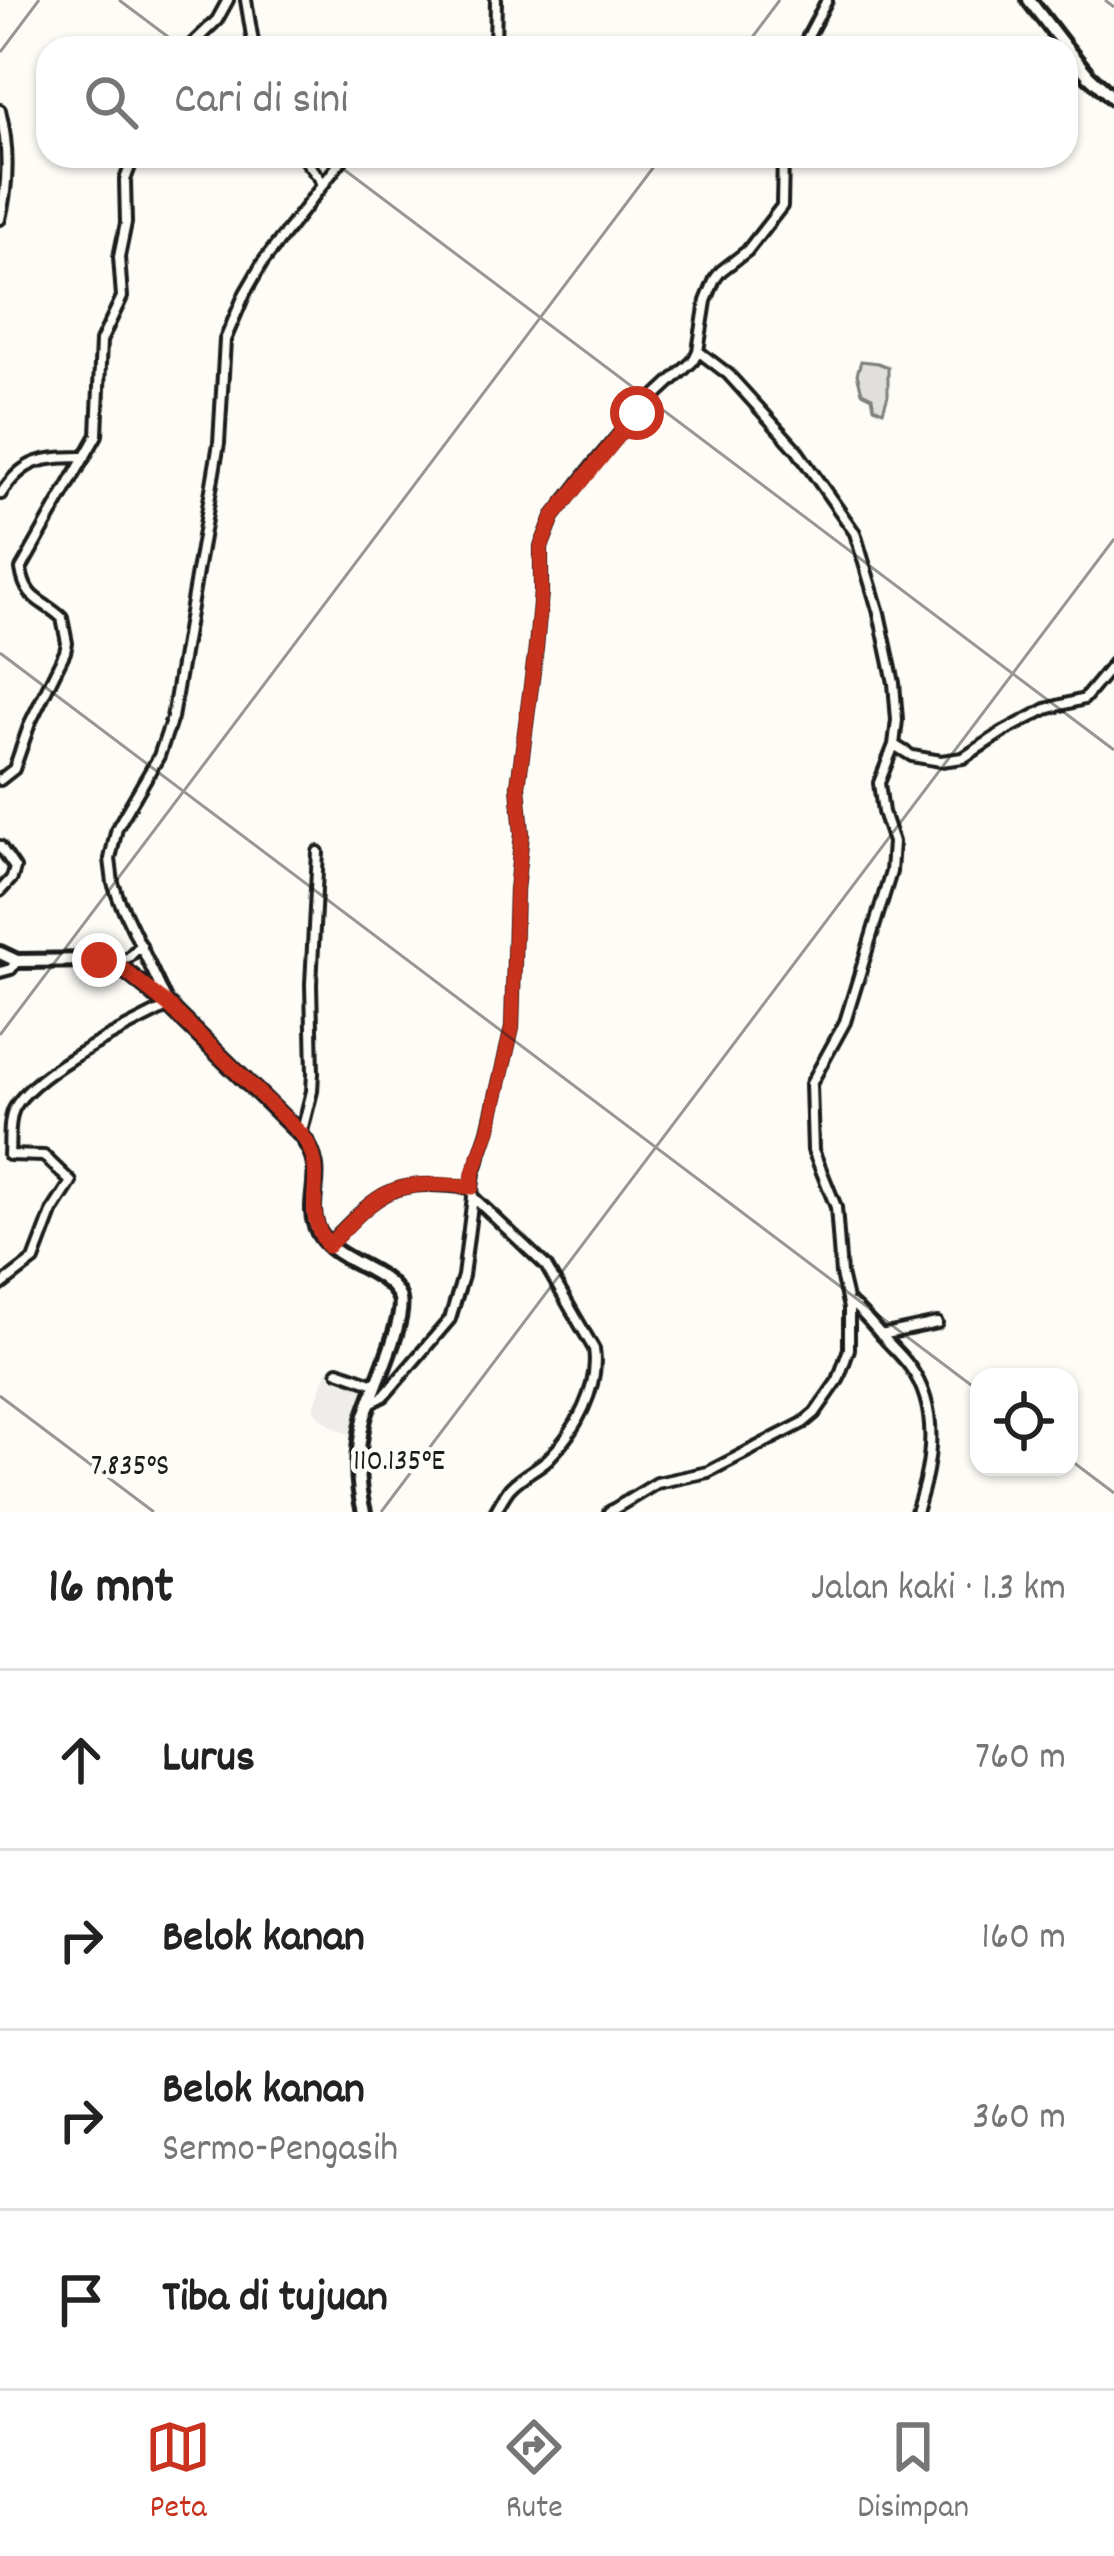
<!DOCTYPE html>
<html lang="id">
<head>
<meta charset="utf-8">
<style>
  :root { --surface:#fff; --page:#f2f2f2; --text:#222; --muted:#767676; --line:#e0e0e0; --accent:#c8321e }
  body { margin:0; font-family:Dekko,sans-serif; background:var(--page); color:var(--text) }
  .controls { position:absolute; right:36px; bottom:36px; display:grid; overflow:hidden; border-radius:24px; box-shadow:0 3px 9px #0004 }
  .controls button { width:108px; height:108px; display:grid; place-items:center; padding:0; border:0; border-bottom:3px solid var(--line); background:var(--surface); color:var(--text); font:60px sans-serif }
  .stop { position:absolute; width:36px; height:36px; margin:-27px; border:9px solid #c8321e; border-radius:50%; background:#fff }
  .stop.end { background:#c8321e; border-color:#fff; box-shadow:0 3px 12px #0008 }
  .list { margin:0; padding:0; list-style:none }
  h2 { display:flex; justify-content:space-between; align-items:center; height:156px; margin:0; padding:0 48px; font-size:51px }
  h2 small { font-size:39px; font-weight:400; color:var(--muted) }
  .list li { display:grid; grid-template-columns:78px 1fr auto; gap:36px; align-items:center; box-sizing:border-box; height:180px; padding:0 48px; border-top:3px solid var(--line) }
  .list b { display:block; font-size:45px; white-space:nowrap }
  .list p { margin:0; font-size:39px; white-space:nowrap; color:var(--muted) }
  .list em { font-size:39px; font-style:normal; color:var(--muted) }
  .icon { flex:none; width:66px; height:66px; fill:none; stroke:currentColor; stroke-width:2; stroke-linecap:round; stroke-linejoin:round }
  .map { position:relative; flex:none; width:1114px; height:1512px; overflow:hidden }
  .search { position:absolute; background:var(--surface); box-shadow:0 3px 9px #0004; left:36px; right:36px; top:36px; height:132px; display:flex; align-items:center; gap:30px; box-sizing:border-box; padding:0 42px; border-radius:36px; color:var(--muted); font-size:45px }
  .sheet { height:876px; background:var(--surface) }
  nav { display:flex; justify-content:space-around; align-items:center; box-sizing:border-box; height:168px; border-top:3px solid var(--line); background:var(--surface); font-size:33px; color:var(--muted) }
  nav a { display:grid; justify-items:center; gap:6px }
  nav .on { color:var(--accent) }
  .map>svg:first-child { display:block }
  .built { fill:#eeede9 }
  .green { fill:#e0dfdb; stroke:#7e7e7c; stroke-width:3 }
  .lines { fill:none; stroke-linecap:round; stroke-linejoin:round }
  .minor-casing { stroke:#1c1c1c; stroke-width:16 }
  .major-casing { stroke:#1c1c1c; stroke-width:20 }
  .minor { stroke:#fdfcf7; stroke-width:8 }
  .major { stroke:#fdfcf7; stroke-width:10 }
  .route { stroke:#c8321e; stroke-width:15 }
  .ticks { fill:none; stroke:#1c1c1c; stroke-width:3; stroke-opacity:0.45 }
  .ticks-label { font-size:30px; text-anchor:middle; fill:#1c1c1c; stroke:#fdfcf7; stroke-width:9; stroke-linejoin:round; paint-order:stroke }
</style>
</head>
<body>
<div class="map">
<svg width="1114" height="1512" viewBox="0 0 1114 1512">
  <rect width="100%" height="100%" fill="#fdfcf7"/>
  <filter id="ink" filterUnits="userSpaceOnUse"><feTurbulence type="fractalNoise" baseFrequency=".00833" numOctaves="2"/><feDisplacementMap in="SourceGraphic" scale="24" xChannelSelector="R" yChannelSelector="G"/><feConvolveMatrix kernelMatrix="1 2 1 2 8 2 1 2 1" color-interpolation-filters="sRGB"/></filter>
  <g filter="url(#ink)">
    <path class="built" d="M328,1368L371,1384L358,1440L329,1424L313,1410Z"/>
    <path class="green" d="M861,361L878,363L888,367V395L883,411L874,407L872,397L862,392L857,374Z"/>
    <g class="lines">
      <defs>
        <path id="minor" d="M246,0L254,48
          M188,48L217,20L228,0
          M495,48L496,0
          M802,48L827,0
          M0,110C9,147 9,182 0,219
          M302,156L324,184
          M1,494C25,457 44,458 85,457
          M894,745L912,756L941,761L963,758L1003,732L1046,709L1084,699L1114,663
          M0,780L14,769L30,723L65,652L67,643L62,618C42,599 26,602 21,569L97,435L101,341L122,297L119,257L126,223L125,180L131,164L137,156
          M0,846L15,868L12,878L0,891
          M114,964L129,957L141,945
          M0,972L11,969L17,961
          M301,1135L312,1091L313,1073L311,984L318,852
          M472,1188L473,1197L546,1266L594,1349C600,1387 575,1432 548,1459C537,1469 521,1476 510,1488C504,1495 500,1504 495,1512
          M329,1244C383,1188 392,1179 472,1188L474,1173L488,1131L512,1028L516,890L522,834L518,786L536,648L541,592V547L553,517L593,465L637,413L693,361L698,351L706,301L715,279L721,271L747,251L782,206L783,156
          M0,1286L34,1260L53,1210L71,1182L44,1156L9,1155C10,1141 8,1122 14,1109C33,1071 130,1026 169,1006L119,900L113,883L110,859L117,828L159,756L172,718L219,443L225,340L245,293L263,262L345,156
          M849,1308L852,1304C865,1315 874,1327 885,1339C893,1348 903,1357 910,1367C941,1410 932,1465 916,1512
          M881,1335L937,1323
          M338,1371L375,1384
          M370,1403L384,1396L450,1319L463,1276L473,1197
          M609,1512L657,1483L708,1472L803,1423L815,1413L838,1380L849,1349V1308L841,1274L836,1207L813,1150L811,1084L845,1022L891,872L893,842L883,812L879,783L894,745L897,720L894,683L879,613L855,533L796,449L728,374L698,351"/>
        <path id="major" d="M1029,0L1066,48
          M1066,48L1088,75L1114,99
          M0,953L17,961L99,960L124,970L169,1006L301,1135C332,1176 301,1198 319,1233C336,1263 384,1267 399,1296C409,1316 371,1393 364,1419C357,1449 356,1482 364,1512"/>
      </defs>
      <use href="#minor" class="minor-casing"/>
      <use href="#major" class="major-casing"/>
      <use href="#minor" class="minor"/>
      <use href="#major" class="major"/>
    </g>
  </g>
  <g class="lines" filter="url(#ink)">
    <path class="route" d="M99,960L124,970L169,1006L302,1135C333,1177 297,1203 328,1246C383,1188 391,1179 472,1187L473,1173L488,1132L512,1028L516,890L522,834L518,786L536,648L541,592V547L553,517L637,413"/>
  </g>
  <path class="ticks" d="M119,0L183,48M1105,0L1114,7M744,48L780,0M0,52L39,0M326,156L1114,750M0,653L979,1391M0,1035L662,156M0,1396L154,1512M1069,1459L1114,1493M381,1512L1114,539"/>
  <g class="ticks-label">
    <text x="399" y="1469">110.135°E</text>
    <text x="130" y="1474">7.835°S</text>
  </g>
</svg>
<div class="controls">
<button><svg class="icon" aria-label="locate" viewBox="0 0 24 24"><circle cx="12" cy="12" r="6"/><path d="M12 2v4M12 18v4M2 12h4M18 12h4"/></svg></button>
</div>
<div class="stop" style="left:637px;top:413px"></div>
<div class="stop end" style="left:99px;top:960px"></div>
<div class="search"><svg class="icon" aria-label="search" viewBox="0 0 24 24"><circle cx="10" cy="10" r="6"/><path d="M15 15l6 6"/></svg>Cari di sini</div>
</div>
<section class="sheet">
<h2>16 mnt<small>Jalan kaki · 1.3 km</small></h2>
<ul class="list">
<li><svg class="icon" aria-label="ahead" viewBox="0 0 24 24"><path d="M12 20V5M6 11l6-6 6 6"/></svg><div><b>Lurus</b></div><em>760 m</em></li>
<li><svg class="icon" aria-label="right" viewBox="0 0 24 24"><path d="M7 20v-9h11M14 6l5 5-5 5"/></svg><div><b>Belok kanan</b></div><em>160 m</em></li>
<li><svg class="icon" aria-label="right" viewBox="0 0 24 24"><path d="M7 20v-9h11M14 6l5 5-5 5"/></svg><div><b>Belok kanan</b><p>Sermo-Pengasih</p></div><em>360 m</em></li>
<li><svg class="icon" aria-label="arrive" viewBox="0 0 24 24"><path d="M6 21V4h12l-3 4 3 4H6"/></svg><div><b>Tiba di tujuan</b></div></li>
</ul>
</section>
<nav>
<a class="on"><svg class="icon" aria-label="map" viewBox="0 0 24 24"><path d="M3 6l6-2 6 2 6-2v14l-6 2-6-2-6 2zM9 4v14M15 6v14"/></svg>Peta</a>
<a><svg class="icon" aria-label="directions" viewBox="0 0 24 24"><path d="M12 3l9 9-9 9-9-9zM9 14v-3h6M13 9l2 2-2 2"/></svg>Rute</a>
<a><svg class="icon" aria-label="saved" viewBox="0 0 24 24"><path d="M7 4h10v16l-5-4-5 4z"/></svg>Disimpan</a>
</nav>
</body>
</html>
